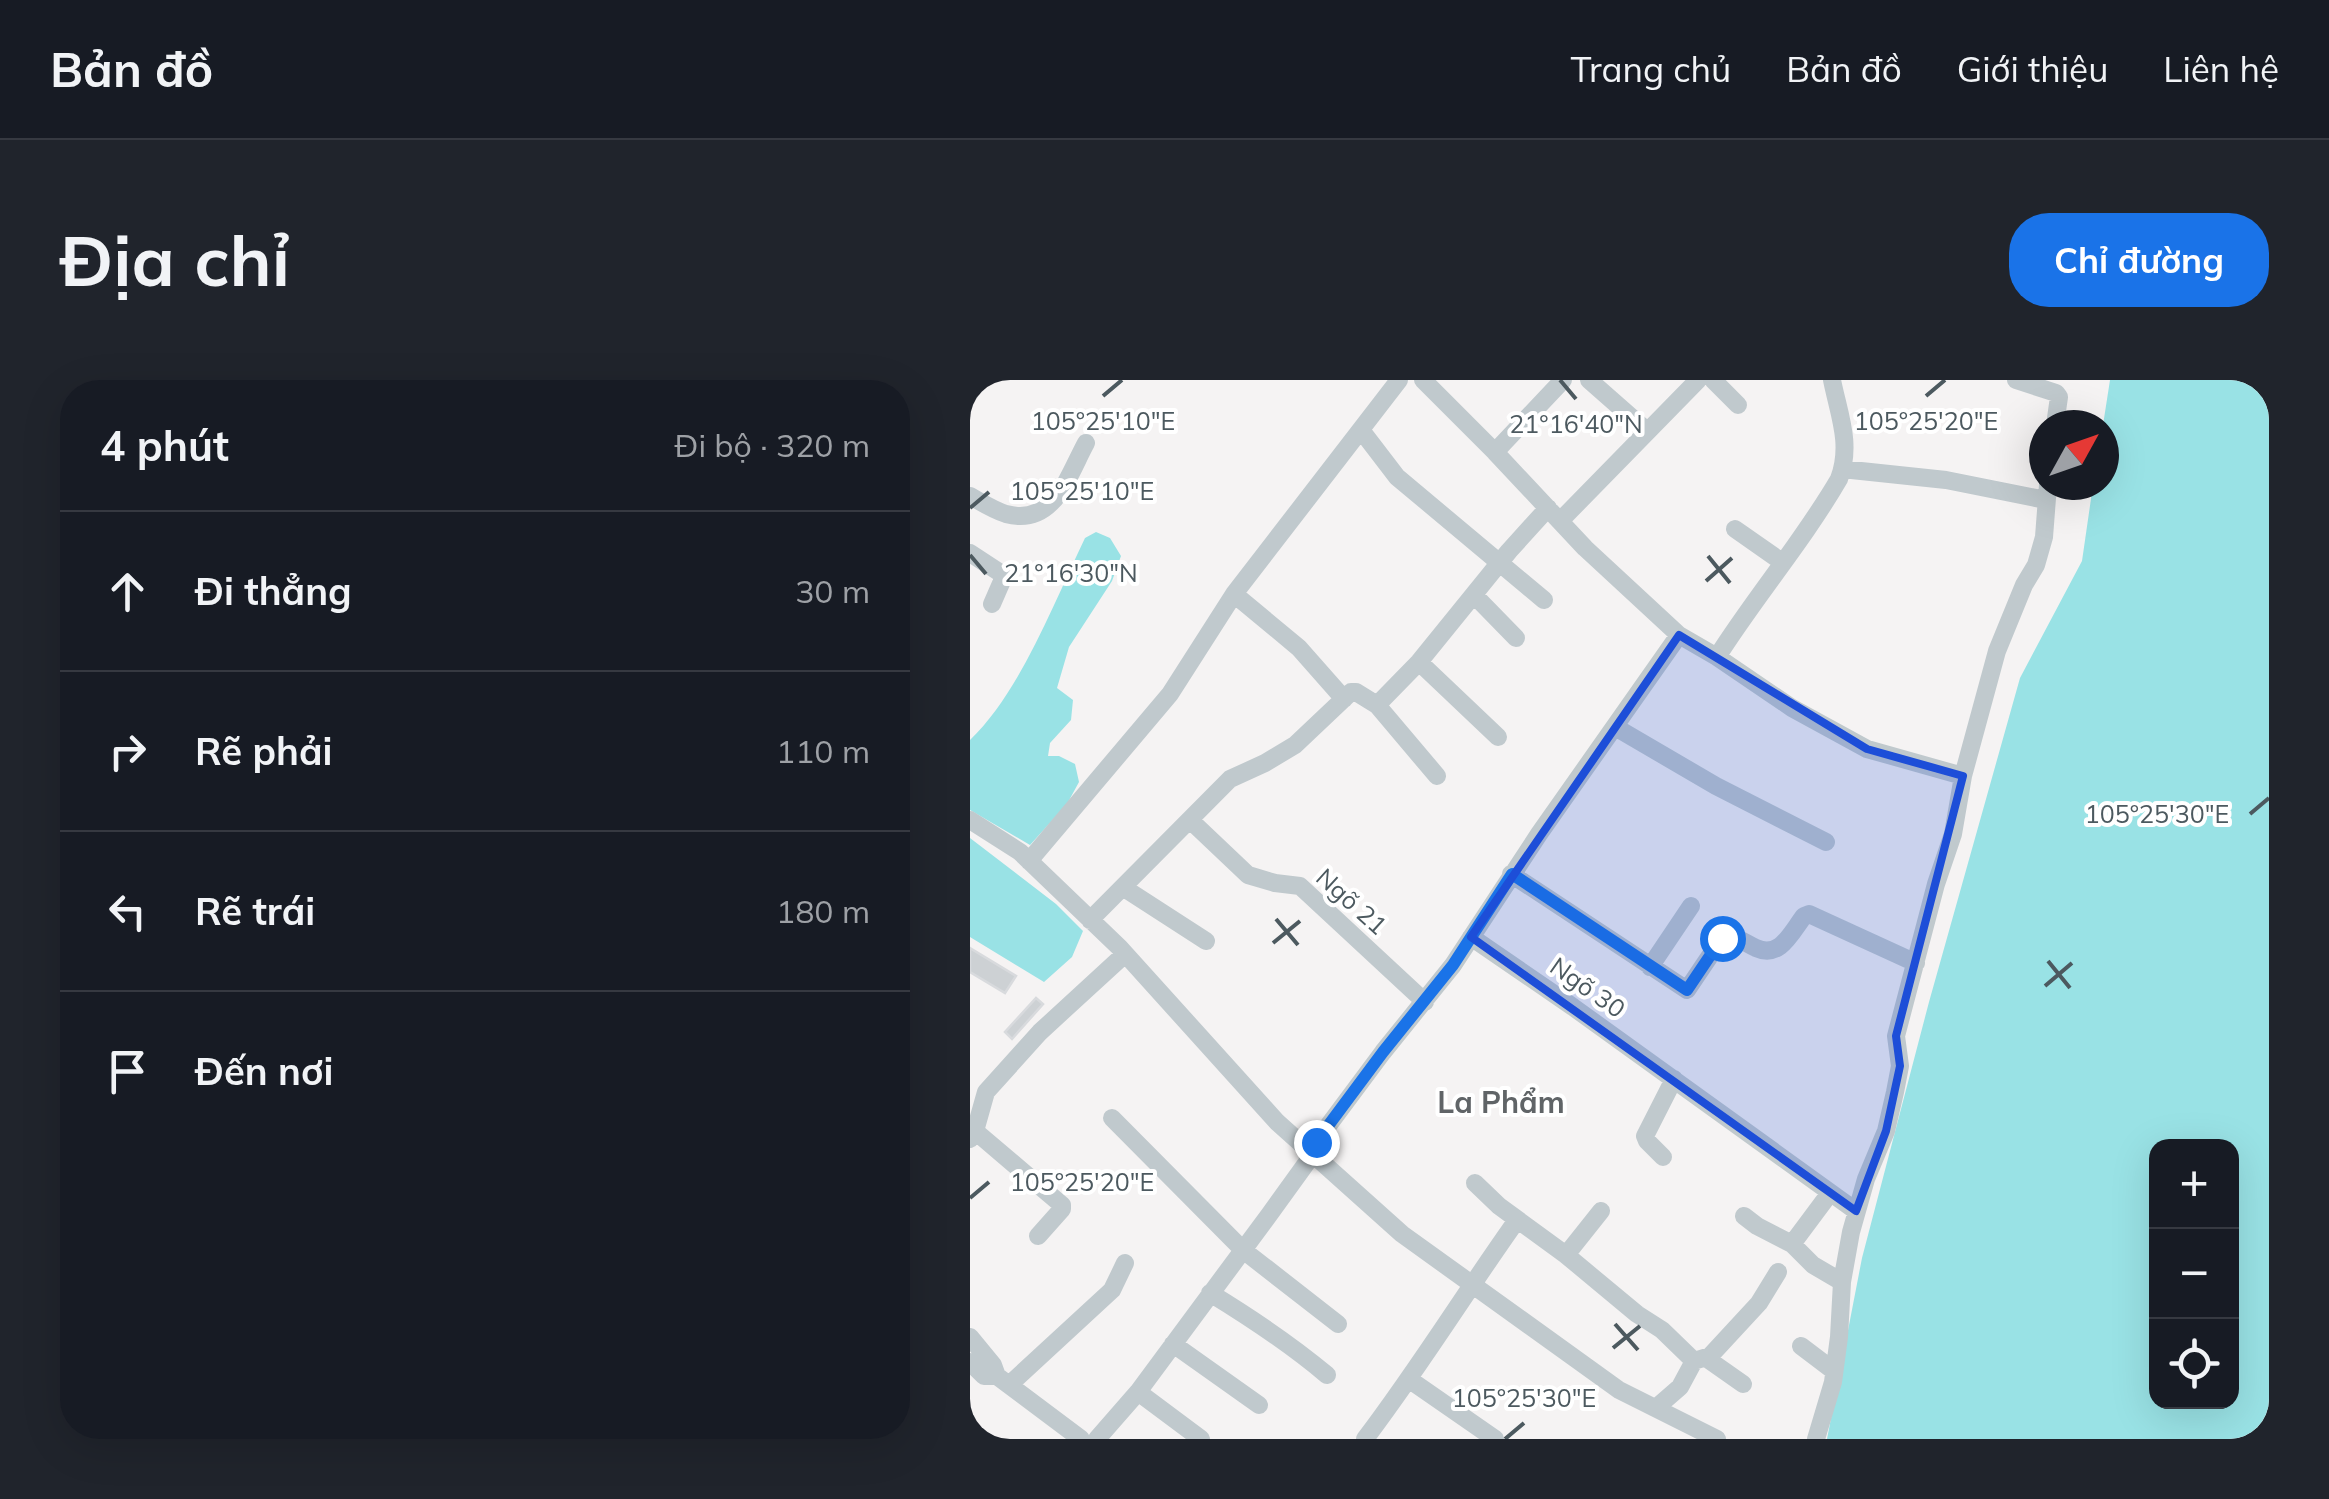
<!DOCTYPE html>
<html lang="vi">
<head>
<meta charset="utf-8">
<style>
  :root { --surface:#171b24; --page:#20242c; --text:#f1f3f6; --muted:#9ea1a6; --line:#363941; --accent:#1a73e8 }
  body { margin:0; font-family:Mulish,sans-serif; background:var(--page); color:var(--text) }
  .controls { position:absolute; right:30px; bottom:30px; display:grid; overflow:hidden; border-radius:20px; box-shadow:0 10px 40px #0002 }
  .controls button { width:90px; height:90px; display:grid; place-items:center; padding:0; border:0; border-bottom:2px solid var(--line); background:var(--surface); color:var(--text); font:50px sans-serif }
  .compass { position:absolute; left:1059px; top:30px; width:90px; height:90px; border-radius:50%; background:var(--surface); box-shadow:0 10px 40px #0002; rotate:50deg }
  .stop { position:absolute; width:30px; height:30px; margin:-22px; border:8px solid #1a73e8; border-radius:50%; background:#fff }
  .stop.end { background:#1a73e8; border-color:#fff; box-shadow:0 2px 10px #0008 }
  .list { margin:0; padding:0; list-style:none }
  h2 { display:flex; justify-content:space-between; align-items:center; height:130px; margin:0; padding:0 40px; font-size:42px }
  h2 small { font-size:32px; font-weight:400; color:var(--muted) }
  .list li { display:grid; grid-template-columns:65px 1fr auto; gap:30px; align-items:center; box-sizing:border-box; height:160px; padding:0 40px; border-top:2px solid var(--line) }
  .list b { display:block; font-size:38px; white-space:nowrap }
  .list em { font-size:32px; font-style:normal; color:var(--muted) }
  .icon { flex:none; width:55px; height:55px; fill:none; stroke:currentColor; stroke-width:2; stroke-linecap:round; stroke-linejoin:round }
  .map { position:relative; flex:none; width:1299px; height:1059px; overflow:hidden; border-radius:40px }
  header { display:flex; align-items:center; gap:60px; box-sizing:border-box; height:140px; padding:0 50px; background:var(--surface); border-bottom:2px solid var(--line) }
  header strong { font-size:48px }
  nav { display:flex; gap:55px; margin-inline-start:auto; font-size:35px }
  .intro { display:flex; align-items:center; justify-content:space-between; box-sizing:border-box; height:240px; padding:0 60px }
  h1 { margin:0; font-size:70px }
  .button { padding:25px 45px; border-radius:40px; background:var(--accent); color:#fff; font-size:35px; font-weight:700 }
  main { display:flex; gap:60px; padding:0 60px }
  aside { flex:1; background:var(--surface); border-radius:40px; box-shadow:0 10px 40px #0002 }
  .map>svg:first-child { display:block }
  .water { fill:#99e2e5; fill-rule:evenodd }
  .building { fill:#cdd1d4; stroke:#d8dadd; stroke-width:2.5 }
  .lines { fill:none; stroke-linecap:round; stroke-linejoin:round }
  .minor { stroke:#c0c9cd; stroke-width:18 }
  .route { stroke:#1a73e8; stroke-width:12 }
  .marked { fill:#1d4ed8; fill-opacity:0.2; stroke:#1d4ed8; stroke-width:8; stroke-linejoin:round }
  .ticks { fill:none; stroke:#4c595f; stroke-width:4 }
  .labels { text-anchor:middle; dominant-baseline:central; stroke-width:8; stroke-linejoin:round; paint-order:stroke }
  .street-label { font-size:25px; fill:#4c595f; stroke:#fff }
  .quarter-label { font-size:30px; font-weight:bold; fill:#606467; stroke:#fff }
  .ticks-label { font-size:25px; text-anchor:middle; fill:#4c595f; stroke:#fff; stroke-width:8; stroke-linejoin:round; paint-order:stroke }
</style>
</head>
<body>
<header>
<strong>Bản đồ</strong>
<nav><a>Trang chủ</a><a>Bản đồ</a><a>Giới thiệu</a><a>Liên hệ</a></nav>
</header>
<div class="intro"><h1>Địa chỉ</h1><a class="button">Chỉ đường</a></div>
<main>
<aside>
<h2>4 phút<small>Đi bộ · 320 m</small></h2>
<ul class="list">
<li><svg class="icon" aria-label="ahead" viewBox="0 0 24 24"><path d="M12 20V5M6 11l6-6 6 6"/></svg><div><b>Đi thẳng</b></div><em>30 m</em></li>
<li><svg class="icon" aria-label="right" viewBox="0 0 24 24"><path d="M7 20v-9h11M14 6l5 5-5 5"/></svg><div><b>Rẽ phải</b></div><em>110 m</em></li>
<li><svg class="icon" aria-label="left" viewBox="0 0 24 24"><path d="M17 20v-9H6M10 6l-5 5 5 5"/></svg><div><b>Rẽ trái</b></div><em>180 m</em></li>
<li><svg class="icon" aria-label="arrive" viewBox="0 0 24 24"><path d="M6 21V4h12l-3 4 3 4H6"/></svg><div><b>Đến nơi</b></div></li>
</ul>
</aside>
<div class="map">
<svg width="1299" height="1059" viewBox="0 0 1299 1059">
  <rect width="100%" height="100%" fill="#f5f3f3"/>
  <path class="water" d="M1140,0H1299V1059H857L892,878L959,622L1050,298L1112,181L1123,105H1134L1133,45ZM1186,766H1262V1022H1186Z
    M126,152L140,158L151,176L142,201L99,267L87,308L103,320L101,340L80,363L78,376H89L105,384L109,402L97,424L60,465L0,430V360C51,311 84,222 115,158Z
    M0,458L86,524L113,551L102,577L74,602L0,557Z"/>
  <path class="building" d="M0,568L46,596L35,613L0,592Z
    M66,618L73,624L42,659L35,652Z"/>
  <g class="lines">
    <path class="minor" d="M453,0L525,72L615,168L709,255L747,277L822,328L897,369L993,396
      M619,0L677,51
      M743,0L768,25
      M1046,0L1086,13L1089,17L1085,45
      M0,12L8,0
      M391,50L427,97L574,220
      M525,72L593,0
      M872,89L976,100L1076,120
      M0,116C11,122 23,130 36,134C84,147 98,96 116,63
      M590,141L728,0
      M765,149L812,182
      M0,173L32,194V201L22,224
      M264,214L329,268L374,319
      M505,216L546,258
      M747,277C785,217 833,161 869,99C882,64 869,35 862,0
      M449,282L528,357
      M407,325L467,396
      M645,347L746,406L856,462
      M0,440L50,472L150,568L307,742L432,854L649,1010L747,1059
      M220,440L278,495L305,503L330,506L455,622
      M59,481L200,314L264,214L429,0
      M541,494L717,610L752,558L757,554C767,557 776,563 786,568C810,579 821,553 834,536L839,534L946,583
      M154,508L236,561
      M120,540L260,399L295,383L325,365L381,312H386L407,325L449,282L539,171L578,128
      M501,557L603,627L886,831
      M680,587L721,526
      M142,738L273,870L368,944
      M5,751L92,825V829L68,856
      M0,759L5,751L16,712L70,652L155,574
      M693,777L677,761L675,756L704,699
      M505,803L529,826L596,875L667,934L692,950L724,981
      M774,836L787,846L822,864L843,885L872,902
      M822,864L860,813
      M596,875L631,831
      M240,913C281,938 320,964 357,995
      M0,957L23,985L27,996L111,1059
      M203,964L289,1025
      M831,966L864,991
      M736,978L773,1004
      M0,982L14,996H27
      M440,1000L525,1059
      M39,1005L142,910L155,883
      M168,1012L231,1059
      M687,1027L710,1007L724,981L740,976L789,923L808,892
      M127,1059L168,1012L299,835L343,774L346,762L413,672L483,585L569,454L709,255
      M395,1059C449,988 495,913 547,840
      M846,1059L863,1002L869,957L872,902L881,852L896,799L916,751L925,712L930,686L926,656L966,504L983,454L993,396L1027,271L1054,205L1066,185L1074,157L1078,105"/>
  </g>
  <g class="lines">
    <path class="route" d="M346,762L413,672L483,585L542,494L717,610L752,558"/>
  </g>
  <path class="marked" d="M709,255L897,369L993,396L926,656L930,686L916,751L886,831L501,557Z"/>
  <path class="ticks" d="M590,0L606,19M133,16L152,0M956,16L975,0M0,128L19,112M0,175L16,194M738,176L760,203M736,201L762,178M1280,434L1299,418M306,539L328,565M303,563L330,541M1078,581L1100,608M1075,606L1102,583M0,818L19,802M645,944L668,970M643,968L670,946M535,1059L554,1043"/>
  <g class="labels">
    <g class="street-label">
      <text transform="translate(382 521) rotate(42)">Ngõ 21</text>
      <text transform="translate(618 607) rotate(35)">Ngõ 30</text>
    </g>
    <g class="quarter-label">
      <text x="531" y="722">La Phẩm</text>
    </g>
  </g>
  <g class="ticks-label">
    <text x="133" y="50">105°25'10"E</text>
    <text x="956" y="50">105°25'20"E</text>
    <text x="606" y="53">21°16'40"N</text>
    <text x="112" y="120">105°25'10"E</text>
    <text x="101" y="202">21°16'30"N</text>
    <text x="1187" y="443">105°25'30"E</text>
    <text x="112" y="811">105°25'20"E</text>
    <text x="554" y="1027">105°25'30"E</text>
  </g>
</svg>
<div class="controls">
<button>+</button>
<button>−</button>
<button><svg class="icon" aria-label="locate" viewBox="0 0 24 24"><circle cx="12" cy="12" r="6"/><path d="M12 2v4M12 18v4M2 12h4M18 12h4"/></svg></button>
</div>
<svg class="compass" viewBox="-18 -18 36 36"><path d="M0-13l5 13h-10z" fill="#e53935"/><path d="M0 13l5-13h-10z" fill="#9ea1a6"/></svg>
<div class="stop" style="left:752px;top:558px"></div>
<div class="stop end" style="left:346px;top:762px"></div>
</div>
</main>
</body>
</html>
